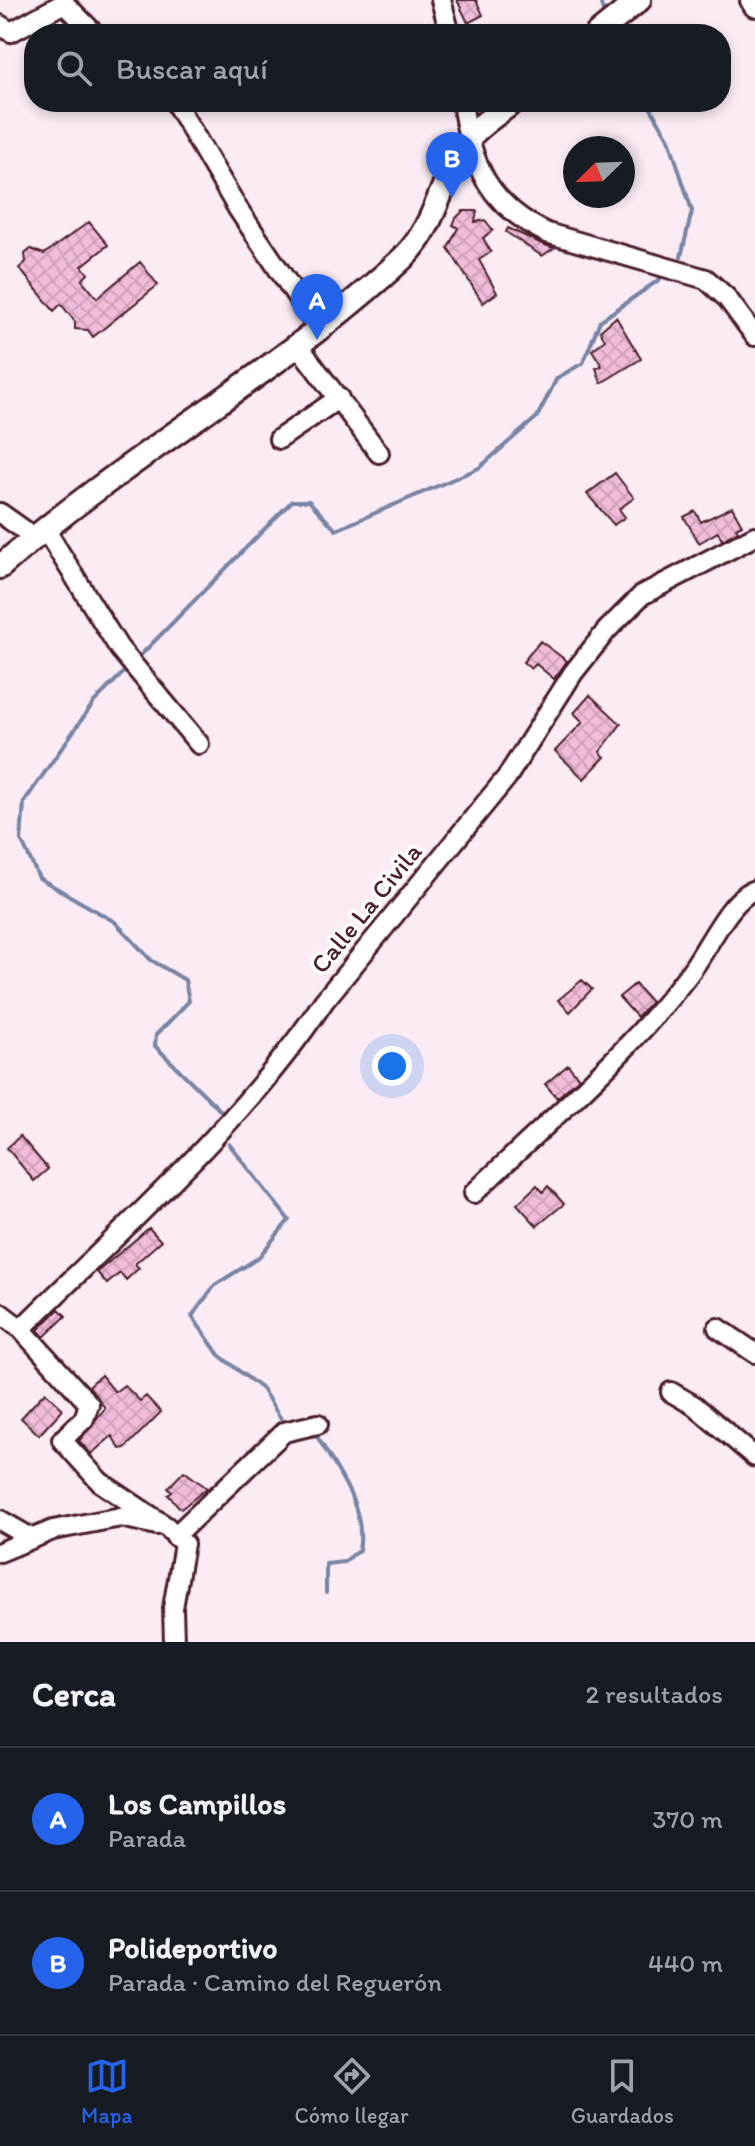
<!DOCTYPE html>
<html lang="es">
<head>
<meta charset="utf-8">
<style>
  :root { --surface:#171b24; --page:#242831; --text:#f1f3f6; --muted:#9ea1a6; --line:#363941; --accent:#2563eb }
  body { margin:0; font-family:Itim,sans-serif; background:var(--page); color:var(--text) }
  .compass { position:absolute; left:563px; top:136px; width:72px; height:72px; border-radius:50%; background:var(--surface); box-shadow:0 4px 12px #0003; rotate:247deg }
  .you { position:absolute; left:392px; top:1066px; width:28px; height:28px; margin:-20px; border:6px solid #fff; border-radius:50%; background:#1a73e8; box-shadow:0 0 0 12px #1a73e833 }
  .badge { display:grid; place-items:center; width:52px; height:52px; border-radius:50%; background:var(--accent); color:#fff; font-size:26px; font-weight:700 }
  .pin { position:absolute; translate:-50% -66px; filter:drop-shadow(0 2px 4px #0008) }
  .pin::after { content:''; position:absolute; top:42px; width:28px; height:24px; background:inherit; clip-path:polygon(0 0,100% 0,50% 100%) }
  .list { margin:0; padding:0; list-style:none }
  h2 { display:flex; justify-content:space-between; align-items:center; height:104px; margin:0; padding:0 32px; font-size:34px }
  h2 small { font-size:26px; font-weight:400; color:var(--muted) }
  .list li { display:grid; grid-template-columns:52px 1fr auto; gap:24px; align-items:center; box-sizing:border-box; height:144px; padding:0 32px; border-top:2px solid var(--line) }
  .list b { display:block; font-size:30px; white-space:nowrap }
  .list p { margin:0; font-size:26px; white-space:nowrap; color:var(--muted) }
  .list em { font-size:26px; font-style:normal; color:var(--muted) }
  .icon { flex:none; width:44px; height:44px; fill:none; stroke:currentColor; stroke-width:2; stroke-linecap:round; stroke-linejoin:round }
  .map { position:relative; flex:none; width:755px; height:1642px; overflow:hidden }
  .search { position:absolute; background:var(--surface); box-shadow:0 4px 12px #0003; left:24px; right:24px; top:24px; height:88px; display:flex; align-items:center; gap:20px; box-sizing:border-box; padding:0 28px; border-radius:32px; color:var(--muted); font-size:30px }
  .sheet { height:392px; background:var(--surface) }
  nav { display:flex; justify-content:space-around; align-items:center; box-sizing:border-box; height:112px; border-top:2px solid var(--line); background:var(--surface); font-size:22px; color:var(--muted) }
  nav a { display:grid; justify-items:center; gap:4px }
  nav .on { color:var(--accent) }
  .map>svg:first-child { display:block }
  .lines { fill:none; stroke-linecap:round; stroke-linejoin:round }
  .stream { stroke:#7884a3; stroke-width:4 }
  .building { fill:url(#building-cross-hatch); stroke:#4a1f2b; stroke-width:2 }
  .minor-casing { stroke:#4a1f2b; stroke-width:24 }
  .major-casing { stroke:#4a1f2b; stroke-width:28 }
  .minor { stroke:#fff; stroke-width:18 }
  .major { stroke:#fff; stroke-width:22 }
  .labels { text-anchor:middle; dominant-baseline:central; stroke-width:7; stroke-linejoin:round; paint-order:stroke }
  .street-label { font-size:26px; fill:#4a1f2b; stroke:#fff }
</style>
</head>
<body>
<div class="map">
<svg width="755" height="1642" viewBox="0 0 755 1642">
  <defs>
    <pattern id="building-cross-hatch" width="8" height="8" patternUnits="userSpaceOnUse" patternTransform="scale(2)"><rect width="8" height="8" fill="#f0bcd9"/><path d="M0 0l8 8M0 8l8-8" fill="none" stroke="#cfa1ba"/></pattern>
  </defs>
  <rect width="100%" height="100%" fill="#faebf4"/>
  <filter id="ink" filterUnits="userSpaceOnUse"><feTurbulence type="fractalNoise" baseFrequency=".0125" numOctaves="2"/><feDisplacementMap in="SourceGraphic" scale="16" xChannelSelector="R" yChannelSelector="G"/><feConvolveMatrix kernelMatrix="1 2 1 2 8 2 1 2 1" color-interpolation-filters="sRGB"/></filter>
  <g filter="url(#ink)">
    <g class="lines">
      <path class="stream" d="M600,0L604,15
        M647,102L669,139L692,211L681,257
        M136,660L292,501H309L336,530L479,468L537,417L557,378L583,363L600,321L660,279
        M127,669L94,702L24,802L21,840L39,878L115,922L151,960L185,980L189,1001L156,1035L155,1046L226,1116
        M229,1144L289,1220L258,1258L215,1285L192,1316L219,1355L262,1389L285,1425
        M308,1433L317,1436C337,1471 367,1508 359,1550L344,1562L326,1564V1593"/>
    </g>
    <path class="building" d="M457,0H476L483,15L468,23Z
      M463,211H477L475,222L485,220L493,230L483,238L491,252L479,260L497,293L483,303L448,248L458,228L453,225L456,218Z
      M89,222L108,245L82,266L88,274L82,280L97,298L140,262L158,285L93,337L88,330L75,329V322L61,304L54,311L19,268L26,262L25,254L31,249L44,254Z
      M508,228L542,244L554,248L542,256L506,232Z
      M616,317L641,359L601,383L596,368L602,366L592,350L605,340L600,331Z
      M615,473L634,498L619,509L625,517L614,525L587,494Z
      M732,507L742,525L736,528L738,531L722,540L718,532L699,543L684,517L695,511L701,522Z
      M540,641L567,661L554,679L536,664L531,669L523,662Z
      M590,695L621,724L600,752L605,757L584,779L555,751L583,722L574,713Z
      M582,980L592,989L570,1012L558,1000Z
      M635,984L651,1002L637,1017L619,997Z
      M568,1065L579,1078L557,1098L545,1084Z
      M20,1136L48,1169L34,1181L7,1148Z
      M537,1185L543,1192L548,1186L564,1204L537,1226L517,1204Z
      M149,1228L161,1241L135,1264L139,1268L126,1280L120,1273L107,1284L97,1272Z
      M59,1309L66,1316L44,1337L38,1330Z
      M101,1375L115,1392L124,1385L140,1401L146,1396L161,1412L125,1448L120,1449L112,1436L91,1454L79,1441L105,1408L89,1386Z
      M45,1392L63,1409L39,1435L21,1418Z
      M184,1471L207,1488L181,1509L168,1495L172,1492L168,1488Z"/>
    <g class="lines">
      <defs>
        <path id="minor" d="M441,0L450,34
          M0,25L11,32L64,3L95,34
          M175,102L238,209L318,328
          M462,102C471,164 488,205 547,233L706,279L727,298L755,336
          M297,344L379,453
          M279,439L339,398
          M0,513L34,537
          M45,529L119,648L199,744
          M474,1193C549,1120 624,1059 688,975C706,953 729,898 755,890
          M0,1313L21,1329L89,1404L84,1419L62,1440L100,1482L167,1527L184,1544L173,1608L174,1642
          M718,1328L755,1353
          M21,1329C126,1225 242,1124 324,1001L507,777L573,673L607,630L642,595L755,536
          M671,1392L695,1406L755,1457
          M0,1520L31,1538
          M175,1536L284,1432L318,1424
          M0,1552L53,1530L121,1517L157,1525"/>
        <path id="major" d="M752,0L755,5
          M597,34L639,0
          M0,567C127,455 280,373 404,257C437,225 441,177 467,141C477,126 499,113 513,102"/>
      </defs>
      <use href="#minor" class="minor-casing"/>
      <use href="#major" class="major-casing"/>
      <use href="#minor" class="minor"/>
      <use href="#major" class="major"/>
    </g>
  </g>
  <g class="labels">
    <g class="street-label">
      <text transform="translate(366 908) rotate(-51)">Calle La Civila</text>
    </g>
  </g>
</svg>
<svg class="compass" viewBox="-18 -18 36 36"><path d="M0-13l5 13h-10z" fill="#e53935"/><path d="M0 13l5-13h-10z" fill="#9ea1a6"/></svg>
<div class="you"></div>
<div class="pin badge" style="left:317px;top:340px">A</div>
<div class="pin badge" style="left:452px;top:198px">B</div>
<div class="search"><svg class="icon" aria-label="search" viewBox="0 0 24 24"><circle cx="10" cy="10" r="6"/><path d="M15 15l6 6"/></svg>Buscar aquí</div>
</div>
<section class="sheet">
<h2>Cerca<small>2 resultados</small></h2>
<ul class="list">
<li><span class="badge">A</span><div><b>Los Campillos</b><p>Parada</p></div><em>370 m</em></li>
<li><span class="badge">B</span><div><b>Polideportivo</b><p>Parada · Camino del Reguerón</p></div><em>440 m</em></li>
</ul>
</section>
<nav>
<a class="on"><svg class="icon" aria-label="map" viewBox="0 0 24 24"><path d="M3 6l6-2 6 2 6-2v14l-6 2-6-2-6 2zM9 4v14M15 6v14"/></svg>Mapa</a>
<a><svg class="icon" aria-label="directions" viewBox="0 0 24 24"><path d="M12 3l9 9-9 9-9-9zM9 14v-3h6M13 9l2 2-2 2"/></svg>Cómo llegar</a>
<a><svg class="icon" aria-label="saved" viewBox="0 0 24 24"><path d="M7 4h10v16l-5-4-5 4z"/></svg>Guardados</a>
</nav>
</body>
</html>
